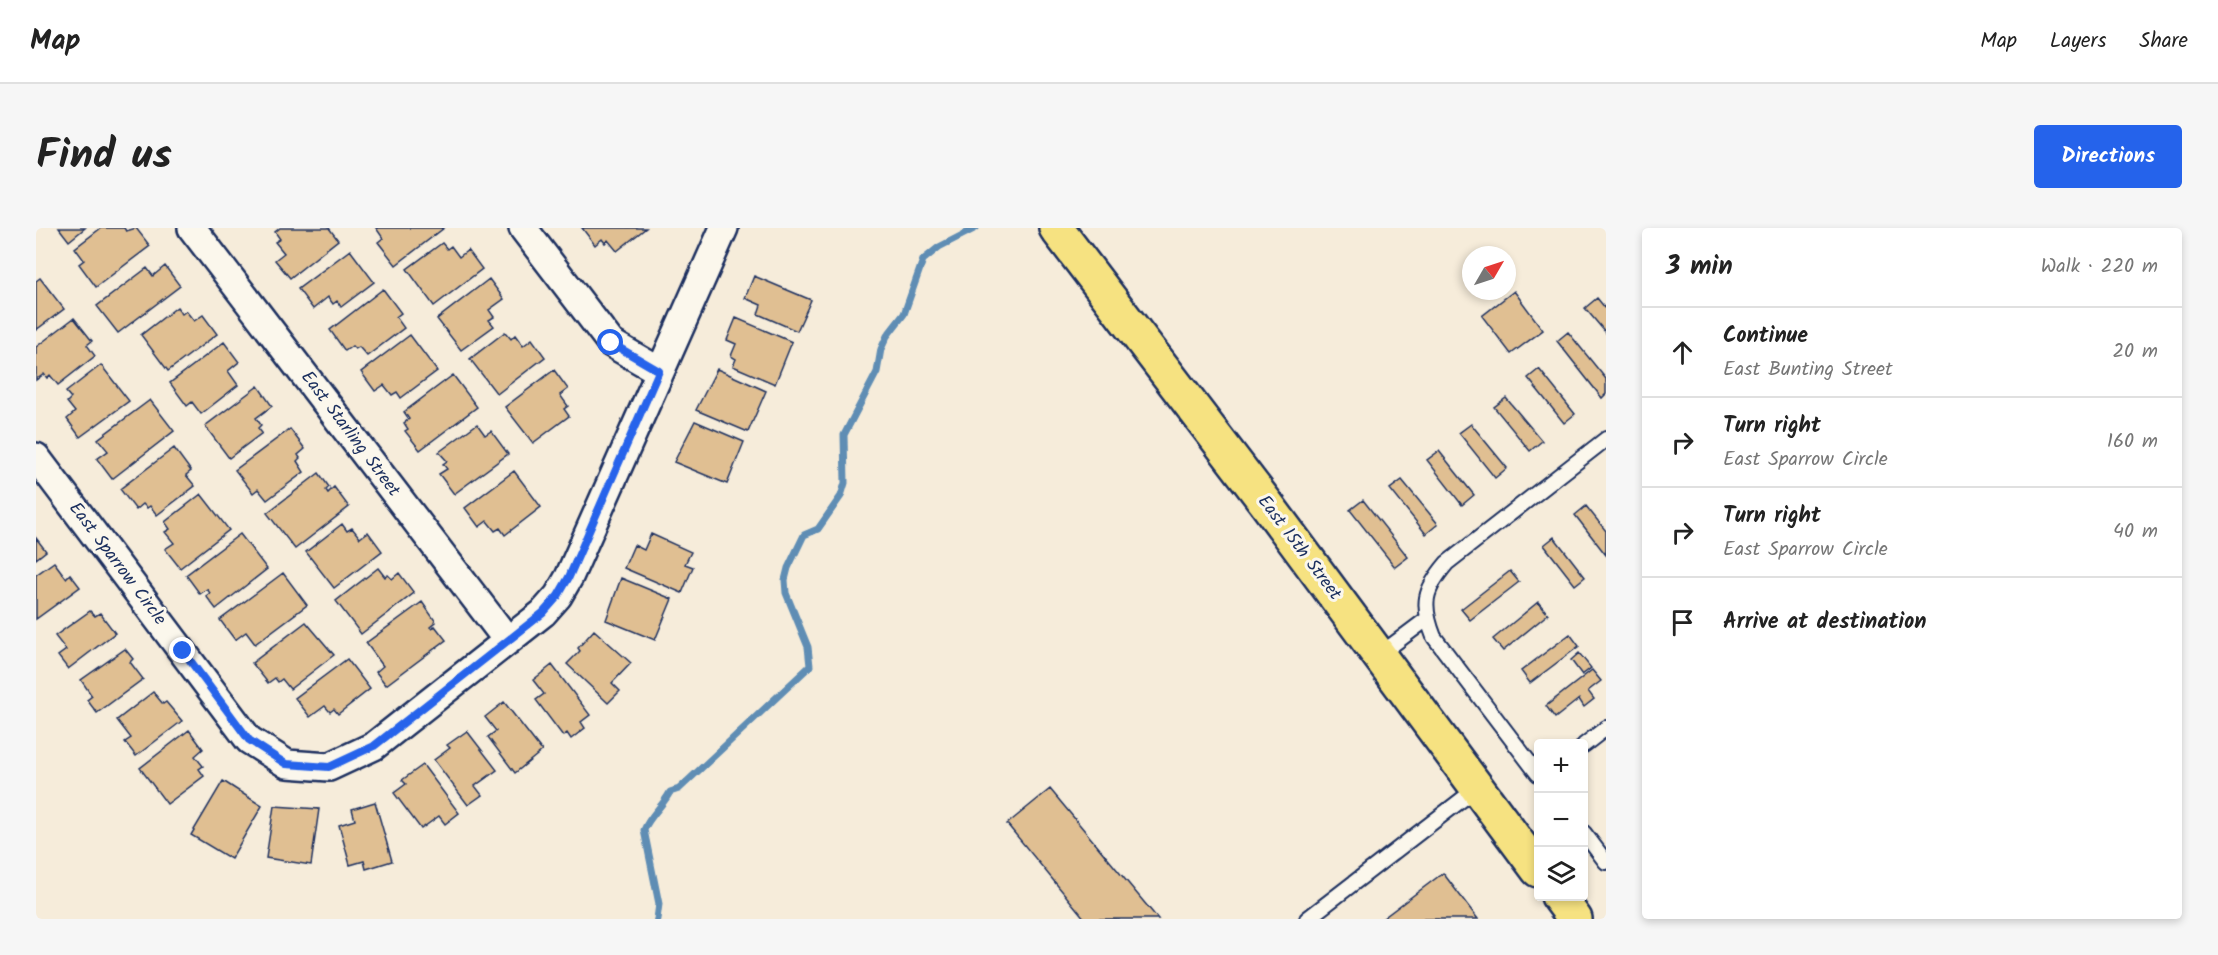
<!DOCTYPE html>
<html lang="en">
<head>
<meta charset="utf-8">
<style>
  :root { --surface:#fff; --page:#f6f6f6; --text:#222; --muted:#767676; --line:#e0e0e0; --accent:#2563eb }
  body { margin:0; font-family:Kalam,sans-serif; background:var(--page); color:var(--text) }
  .controls { position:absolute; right:18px; bottom:18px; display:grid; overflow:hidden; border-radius:6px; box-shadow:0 3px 9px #0003 }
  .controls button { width:54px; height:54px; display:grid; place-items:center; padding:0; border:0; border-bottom:2px solid var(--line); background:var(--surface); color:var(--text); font:30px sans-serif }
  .compass { position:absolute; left:1426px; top:18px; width:54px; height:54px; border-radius:50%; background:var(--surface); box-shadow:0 3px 9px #0003; rotate:51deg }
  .stop { position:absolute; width:18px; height:18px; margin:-14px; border:4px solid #2563eb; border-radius:50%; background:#fff }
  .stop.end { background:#2563eb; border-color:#fff; box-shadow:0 2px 6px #0008 }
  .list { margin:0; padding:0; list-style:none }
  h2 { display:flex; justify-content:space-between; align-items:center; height:78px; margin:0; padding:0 24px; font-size:26px }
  h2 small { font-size:20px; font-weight:400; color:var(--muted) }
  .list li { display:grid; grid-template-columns:39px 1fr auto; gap:18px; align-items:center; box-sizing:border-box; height:90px; padding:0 24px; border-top:2px solid var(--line) }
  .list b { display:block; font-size:22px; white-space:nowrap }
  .list p { margin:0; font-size:20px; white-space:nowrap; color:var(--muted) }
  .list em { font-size:20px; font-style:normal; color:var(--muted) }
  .icon { flex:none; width:33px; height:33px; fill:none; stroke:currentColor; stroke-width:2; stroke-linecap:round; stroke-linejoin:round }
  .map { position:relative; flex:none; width:1570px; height:691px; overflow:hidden; border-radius:6px }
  header { display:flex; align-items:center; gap:36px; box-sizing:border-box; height:84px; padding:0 30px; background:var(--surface); border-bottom:2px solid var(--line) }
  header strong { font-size:28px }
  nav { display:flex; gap:33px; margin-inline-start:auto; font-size:21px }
  .intro { display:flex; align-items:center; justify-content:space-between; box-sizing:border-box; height:144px; padding:0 36px }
  h1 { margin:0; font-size:42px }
  .button { padding:15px 27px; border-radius:6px; background:var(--accent); color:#fff; font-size:21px; font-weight:700 }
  main { display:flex; gap:36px; padding:0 36px }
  aside { flex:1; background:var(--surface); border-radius:6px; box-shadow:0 3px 9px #0003 }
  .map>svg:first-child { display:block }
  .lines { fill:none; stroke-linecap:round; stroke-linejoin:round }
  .stream { stroke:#5f8db4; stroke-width:7 }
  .building { fill:#e0bf92; stroke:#1b2f5e; stroke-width:1.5 }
  .lane-casing { stroke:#1b2f5e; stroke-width:18 }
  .street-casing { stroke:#1b2f5e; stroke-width:32 }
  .primary-casing { stroke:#1b2f5e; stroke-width:38 }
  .lane { stroke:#fbf7ec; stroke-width:14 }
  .street { stroke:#fbf7ec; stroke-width:27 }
  .primary { stroke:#f6e281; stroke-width:33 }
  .route { stroke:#2563eb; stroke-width:8 }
  .labels { text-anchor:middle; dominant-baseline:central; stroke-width:6; stroke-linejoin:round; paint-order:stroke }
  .street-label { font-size:18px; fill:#1b2f5e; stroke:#fbf7ec }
</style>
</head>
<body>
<header>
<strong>Map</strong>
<nav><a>Map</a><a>Layers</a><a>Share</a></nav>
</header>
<div class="intro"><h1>Find us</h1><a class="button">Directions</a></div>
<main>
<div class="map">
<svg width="1570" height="691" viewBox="0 0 1570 691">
  <rect width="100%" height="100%" fill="#f6ecda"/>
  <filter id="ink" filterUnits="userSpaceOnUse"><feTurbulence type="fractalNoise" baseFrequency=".0167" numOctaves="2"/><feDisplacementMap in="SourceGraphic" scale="12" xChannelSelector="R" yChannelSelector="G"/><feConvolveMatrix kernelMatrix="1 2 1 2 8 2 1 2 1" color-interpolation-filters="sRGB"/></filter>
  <g filter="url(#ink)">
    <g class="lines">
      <path class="stream" d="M621,691L623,676L608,602C614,587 627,578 634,564L643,561L774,438L772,419L750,365L749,352L752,340L768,307L782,301L805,268L809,255L808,207L841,144L845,121L851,108L868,86L887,32L903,19L940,0"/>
    </g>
    <path class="building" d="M23,0H49L33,13Z
      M65,0H88L90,3L100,0L114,18L60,59L43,36L48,32L39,20Z
      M244,0H293L302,12L254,50L239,32L248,25L239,14L244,11L239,4Z
      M340,0H408L360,37L342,14L347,10Z
      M546,0H610L581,23L572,12L569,15L566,11L559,17Z
      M406,15L411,21L415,18L423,29L432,22L446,41L398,78L371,41Z
      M314,22L338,54L305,79L301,73L297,76L292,69L277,81L262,61Z
      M129,38L144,58L82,105L61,78L111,40L117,48Z
      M718,48L775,72L761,103L722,86L725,77L709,70Z
      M4,50L28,81L0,102V53Z
      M453,51L468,71L453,82L458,89L453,92L458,98L425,122L401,91Z
      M347,61L365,85L360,89L368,100L331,128L323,119L319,121L316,118L309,123L294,102Z
      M1478,63L1507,102L1475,126L1446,88Z
      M1561,70L1570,81V105L1549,80Z
      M141,79L146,86L150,83L158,93L167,87L181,106L132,143L105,107Z
      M38,90L56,113L51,117L59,128L22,157L14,147L11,150L8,146L0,152V119Z
      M700,90L756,114L739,156L697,138L700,131L695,128L700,116L691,112Z
      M469,104L475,111L479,107L487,118L496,111L509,129L461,166L434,131Z
      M1532,104L1570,151V166L1566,170L1521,113Z
      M374,107L401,143L365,170L361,164L356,167L348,157L339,163L325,144Z
      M188,114L203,134L192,143L202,157L165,186L156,174L151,178L134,155Z
      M65,137L93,173L44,209L31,191L39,184L31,174L35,170L30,164Z
      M681,141L730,163L712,204L660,182Z
      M1503,141L1539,186L1528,195L1492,150Z
      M518,142L532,161L524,167L532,178L528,181L533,188L497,215L469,179Z
      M417,147L441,179L384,222L369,203L372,201L368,195L373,191L368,184Z
      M222,158L236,178L220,190L225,197L222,200L226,205L193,230L169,198Z
      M1470,170L1506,213L1494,223L1458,179Z
      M114,172L138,203L76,251L61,231L72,223L62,211Z
      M659,193L708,214L691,256L638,234Z
      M441,196L449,207L455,203L472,226L418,266L403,246L411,241L407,236L411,233L403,224Z
      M1435,196L1471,240L1459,250L1423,205Z
      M254,201L269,221L262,227L264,230L261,233L268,244L231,272L222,261L217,265L199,242Z
      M138,220L155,243L150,247L159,258L121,287L114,278L111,280L107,276L100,282L84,261Z
      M1403,223L1438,267L1426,277L1391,232Z
      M478,243L505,279L469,307L464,300L459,303L451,293L443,299L429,280Z
      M283,245L293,259L290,262L292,265L298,259L313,279L259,321L231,285Z
      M1366,252L1402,296L1390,306L1354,261Z
      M165,266L193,302L144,340L129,321L138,315L129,304L134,301L129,294Z
      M1327,272L1372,329L1359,339L1314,282Z
      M1550,278L1570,303V327L1539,287Z
      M306,296L311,303L316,300L324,310L332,304L346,323L298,360L270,324Z
      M204,306L231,341L180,381L170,368L174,365L171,361L164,366L150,347Z
      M615,306L655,324L649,336L657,339L646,365L588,340L598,317L608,322Z
      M1518,309L1549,349L1539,357L1508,317Z
      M0,310L10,323L0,331Z
      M18,334L30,350L34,346L44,359L0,391V347Z
      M342,340L349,349L352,347L356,351L363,345L378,365L325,406L300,373Z
      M1474,343L1483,354L1434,392L1425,381Z
      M247,345L271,377L219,416L210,404L199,412L184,392Z
      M585,350L636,371L619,412L570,392Z
      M386,374L400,394L394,399L396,401L399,398L410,412L350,457L340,444L347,438L330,415Z
      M1502,374L1512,386L1467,423L1457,411Z
      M54,383L59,388L64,385L79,405L32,441L22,428L30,422L19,408Z
      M270,394L298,427L254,461L246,451L242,454L239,450L232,455L216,435Z
      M558,402L595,435L576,455L584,463L572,475L531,436L544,423L542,420Z
      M1534,406L1543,418L1494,455L1485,443Z
      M89,421L97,431L94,434L107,451L61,485L51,472L56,468L45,452Z
      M1543,425L1555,440L1546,447L1535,432Z
      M311,431L334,461L302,486L298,481L294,484L289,478L274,489L259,470Z
      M516,437L554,487L545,494L549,500L535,511L531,505L527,508L500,472L508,466L497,452Z
      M1556,442L1565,453L1552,463L1558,471L1548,479L1543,471L1519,490L1510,478Z
      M117,464L127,476L130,474L146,493L100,528L89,514L95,510L81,492Z
      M468,474L506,523L479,545L452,509L460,503L449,489Z
      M153,502L167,521L159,528L167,538L163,541L168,548L131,576L104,540Z
      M431,503L461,542L439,558L446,567L432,577L398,532L414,520L411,517Z
      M387,537L423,585L409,596L403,588L385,601L358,565L370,556L366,552Z
      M187,553L226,578L195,631L155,607Z
      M1014,561L1122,691H1049L971,596Z
      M339,574L356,633L330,641L328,633L314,637L303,597L319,592L316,581Z
      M238,578L283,581L275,637L230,630Z
      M1407,645L1442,691H1346Z"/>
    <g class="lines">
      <defs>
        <path id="lane" d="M1343,427L1391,391
          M1548,517L1570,500
          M1502,546L1398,409C1385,376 1388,362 1411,335L1570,211
          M1548,605L1570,634
          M1271,691L1441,560"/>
        <path id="street" d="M156,0L472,413
          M487,0L575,115L623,143
          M0,229L213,512L251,536L293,539L338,518L507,385L522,368L533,349L688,0"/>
        <path id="primary" d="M1020,0L1230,275L1502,642
          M1522,668L1539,691"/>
      </defs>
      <use href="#lane" class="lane-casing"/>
      <use href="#street" class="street-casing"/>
      <use href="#primary" class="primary-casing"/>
      <use href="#lane" class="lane"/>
      <use href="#street" class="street"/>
      <use href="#primary" class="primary"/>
    </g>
  </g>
  <g class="lines" filter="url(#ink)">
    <path class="route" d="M147,423L213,512L250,536L293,539L338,518L507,385L522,368L533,349L623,143L575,115"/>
  </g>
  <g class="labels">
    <g class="street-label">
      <text transform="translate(314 206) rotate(53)">East Starling Street</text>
      <text transform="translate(1263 320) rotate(53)">East 15th Street</text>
      <text transform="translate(81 336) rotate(53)">East Sparrow Circle</text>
    </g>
  </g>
</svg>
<div class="controls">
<button>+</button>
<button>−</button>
<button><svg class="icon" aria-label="layers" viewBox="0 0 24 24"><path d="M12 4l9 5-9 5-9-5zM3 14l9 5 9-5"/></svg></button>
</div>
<svg class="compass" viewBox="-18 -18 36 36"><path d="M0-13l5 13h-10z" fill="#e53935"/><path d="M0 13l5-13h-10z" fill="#767676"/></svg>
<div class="stop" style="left:575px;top:115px"></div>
<div class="stop end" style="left:147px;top:423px"></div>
</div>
<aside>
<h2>3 min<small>Walk · 220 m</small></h2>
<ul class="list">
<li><svg class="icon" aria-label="ahead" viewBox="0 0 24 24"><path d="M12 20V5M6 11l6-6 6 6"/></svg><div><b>Continue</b><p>East Bunting Street</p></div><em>20 m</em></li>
<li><svg class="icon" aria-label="right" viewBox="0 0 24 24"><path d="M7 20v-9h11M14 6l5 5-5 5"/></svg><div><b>Turn right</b><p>East Sparrow Circle</p></div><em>160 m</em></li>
<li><svg class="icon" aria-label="right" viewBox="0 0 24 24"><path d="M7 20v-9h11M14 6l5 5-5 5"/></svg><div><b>Turn right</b><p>East Sparrow Circle</p></div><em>40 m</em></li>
<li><svg class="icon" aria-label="arrive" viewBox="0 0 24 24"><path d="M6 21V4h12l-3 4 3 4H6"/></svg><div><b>Arrive at destination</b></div></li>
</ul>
</aside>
</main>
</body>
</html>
